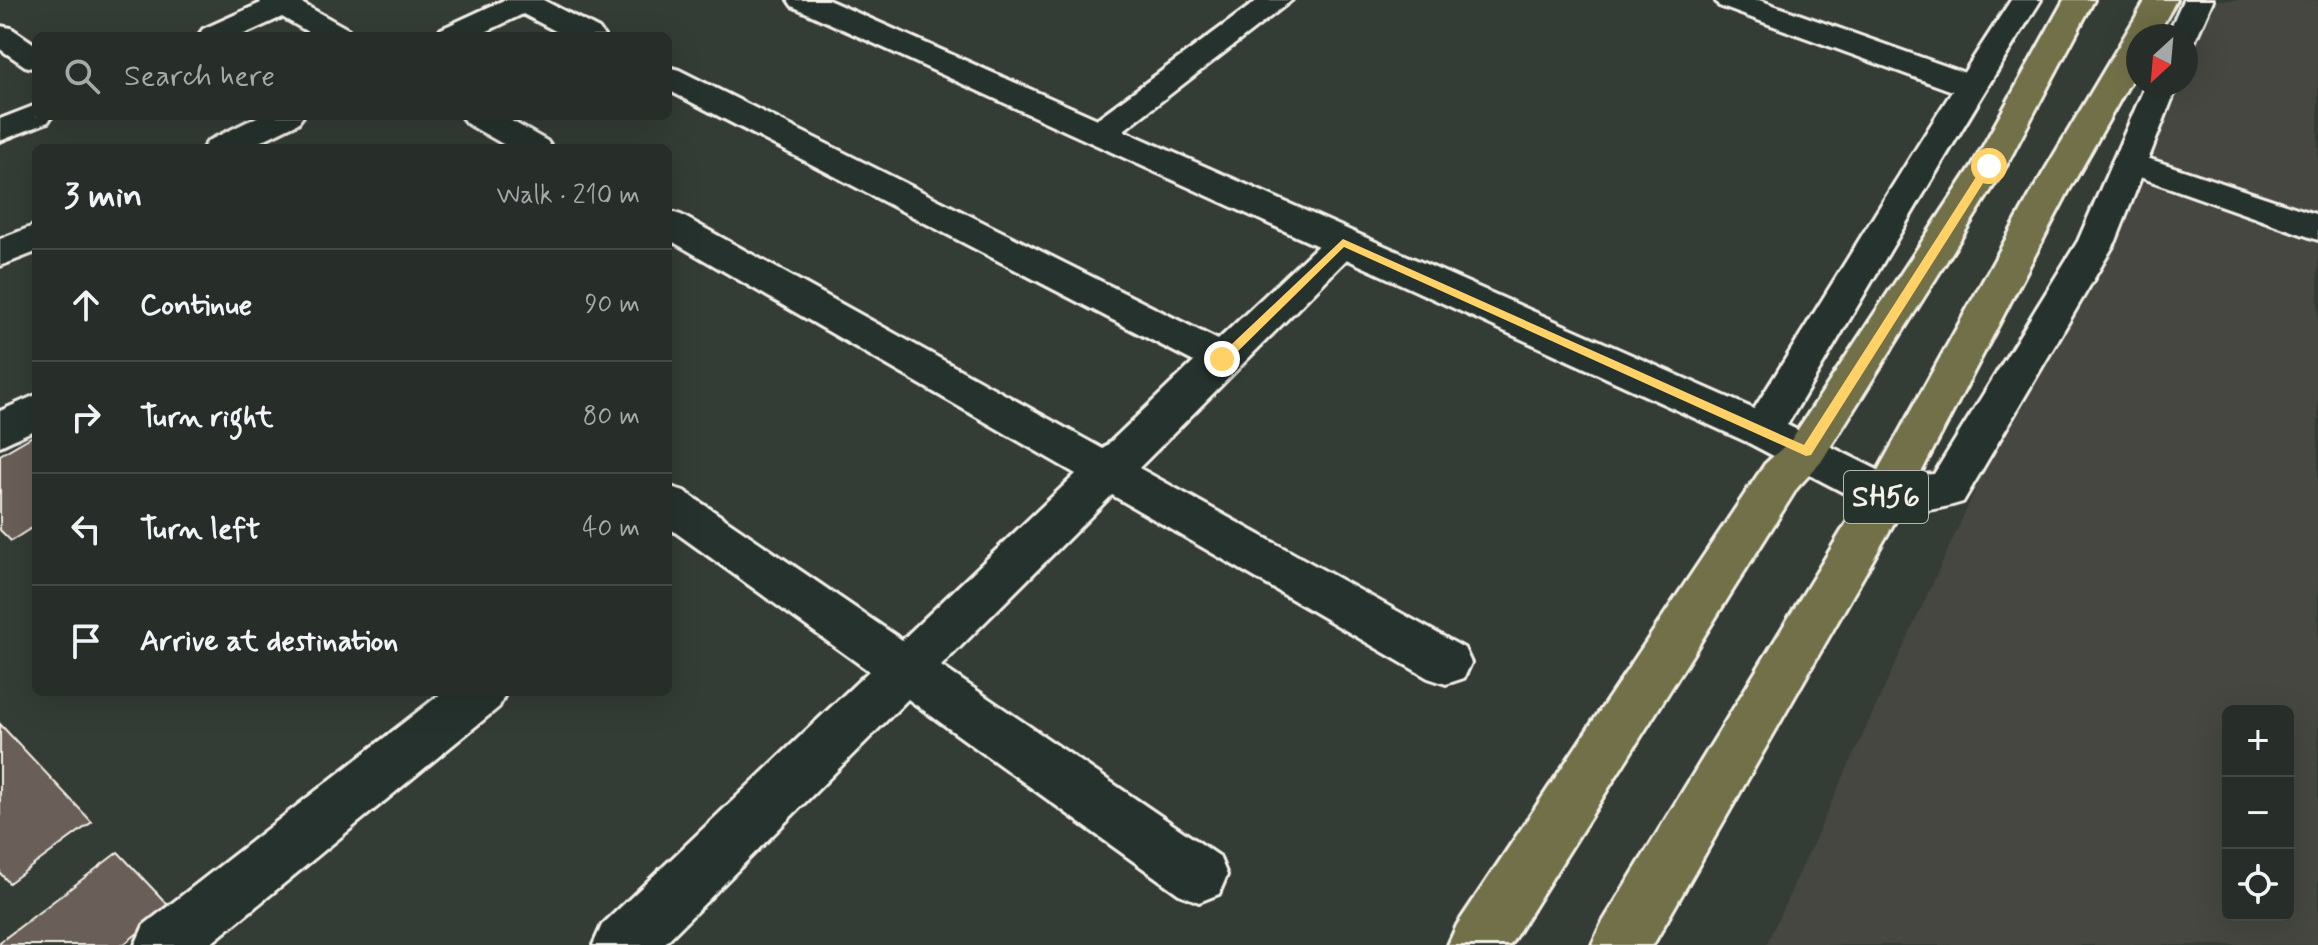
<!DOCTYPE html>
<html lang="en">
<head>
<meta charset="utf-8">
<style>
  :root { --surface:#272d28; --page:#333934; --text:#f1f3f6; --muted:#a4a8a8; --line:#434945 }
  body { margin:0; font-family:Mynerve,sans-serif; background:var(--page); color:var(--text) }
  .controls { position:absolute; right:24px; bottom:24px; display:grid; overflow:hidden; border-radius:12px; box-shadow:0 8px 32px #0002 }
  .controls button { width:72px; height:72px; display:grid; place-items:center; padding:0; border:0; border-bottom:2px solid var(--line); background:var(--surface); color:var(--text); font:40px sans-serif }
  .compass { position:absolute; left:2126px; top:24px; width:72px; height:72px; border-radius:50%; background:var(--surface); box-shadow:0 8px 32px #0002; rotate:206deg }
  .stop { position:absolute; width:24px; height:24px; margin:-18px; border:6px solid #ffd166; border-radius:50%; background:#fff }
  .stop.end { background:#ffd166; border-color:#fff; box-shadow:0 2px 8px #0008 }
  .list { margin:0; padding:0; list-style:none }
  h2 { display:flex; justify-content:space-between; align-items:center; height:104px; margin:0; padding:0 32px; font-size:34px }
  h2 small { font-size:26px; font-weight:400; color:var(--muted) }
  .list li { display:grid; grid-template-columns:52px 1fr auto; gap:24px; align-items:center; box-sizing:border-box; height:112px; padding:0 32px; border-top:2px solid var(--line) }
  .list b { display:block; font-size:30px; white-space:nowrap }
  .list em { font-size:26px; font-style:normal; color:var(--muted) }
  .icon { flex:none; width:44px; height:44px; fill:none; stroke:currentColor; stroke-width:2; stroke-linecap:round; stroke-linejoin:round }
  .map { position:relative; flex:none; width:2318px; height:945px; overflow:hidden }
  .search { position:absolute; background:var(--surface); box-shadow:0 8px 32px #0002; left:32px; top:32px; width:640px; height:88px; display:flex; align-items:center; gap:20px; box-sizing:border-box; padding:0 28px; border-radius:12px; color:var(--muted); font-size:30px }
  .panel { position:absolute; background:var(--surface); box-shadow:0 8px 32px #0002; left:32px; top:144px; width:640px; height:552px; border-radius:12px }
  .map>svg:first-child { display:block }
  .built { fill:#444640; fill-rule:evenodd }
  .building { fill:#6a5e58; stroke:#f4f1e8; stroke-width:2 }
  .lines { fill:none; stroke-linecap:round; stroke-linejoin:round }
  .minor-casing { stroke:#f4f1e8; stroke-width:6 }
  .tertiary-casing { stroke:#f4f1e8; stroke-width:6 }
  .primary-casing { stroke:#f4f1e8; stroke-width:6 }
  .minor { fill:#26332d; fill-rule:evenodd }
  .tertiary { fill:#26332d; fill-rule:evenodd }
  .primary { fill:#71704a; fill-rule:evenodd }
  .route { fill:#ffd166 }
  .labels { text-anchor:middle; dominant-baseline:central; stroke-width:6; stroke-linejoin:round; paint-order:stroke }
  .shield { fill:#26332d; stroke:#b6b8b0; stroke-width:2 }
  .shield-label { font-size:30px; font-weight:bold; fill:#f4f1e8 }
</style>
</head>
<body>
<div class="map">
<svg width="2318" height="945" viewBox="0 0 2318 945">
  <rect width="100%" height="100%" fill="#343c36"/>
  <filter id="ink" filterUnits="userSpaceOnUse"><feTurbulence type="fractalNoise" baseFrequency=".0125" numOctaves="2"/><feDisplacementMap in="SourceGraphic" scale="16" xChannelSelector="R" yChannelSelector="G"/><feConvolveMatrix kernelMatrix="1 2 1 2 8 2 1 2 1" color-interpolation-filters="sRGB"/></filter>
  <g filter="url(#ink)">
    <path class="built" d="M2201,0H2318V945H1766L2162,84H2186V36ZM2228,711H2288V915H2228Z"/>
    <path class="building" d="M36,434V525L11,541L0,530V455Z
      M0,724L92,822L9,883L0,873Z
      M118,852L170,907L123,945H0V942Z"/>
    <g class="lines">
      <defs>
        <path id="minor" d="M259,0H296L348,29L353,36H315L282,17L240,36H198L203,29L261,3Z
          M504,0H543L599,29L604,36H565L523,14L477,36H436L441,29Z
          M1258,0H1292L1111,140L1099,143L1087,140L1082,133L1087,126Z
          M1715,0H1759L1982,79L1986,86L1982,93L1970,96L1958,93L1719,6Z
          M0,26L11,28L36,45V69L25,66L0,49Z
          M668,67L679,70L1218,340L1330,234L1343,230L1356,234L1362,242L1356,250L1139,468L1464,648L1471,663L1464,678L1446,684L1428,678L1112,495L941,666L1219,856L1227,875L1219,894L1199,902L1179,894L908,699L663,945H593L602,925L869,671L668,527V486L684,491L902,640L1076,474L668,239V211L681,215L1103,449L1194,362L668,90Z
          M36,105V116H52L48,122L0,141V119Z
          M259,116H303L298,123L247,148H203L208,141Z
          M461,116H503L547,141L552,148H510L466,123Z
          M2129,152L2318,215V240L2117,169L2112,162L2117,155Z
          M36,225V252L0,266V239Z
          M36,395V429L0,446V411Z
          M443,692H506L499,707L209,945H135L144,925Z"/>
        <path id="tertiary" d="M788,0H828L1754,409C1840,273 1922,135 2011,0H2041C1953,140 1872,283 1787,425L1892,477L1934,474L2078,241L2146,84H2178L2116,241L1963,502C1935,511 1899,516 1871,507L1747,442L792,6Z
          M2183,0H2213L2194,43L2186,45V36H2167Z"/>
        <path id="primary" d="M2064,0H2094L2006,166L1821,462L1797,488L1510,945H1448L1457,925L1765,464L1791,440L1972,166Z
          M2146,0H2176L2157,36H2138V68L2068,192L1903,507L1653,945H1592L1601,925L1871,483L2032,192Z"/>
      </defs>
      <use href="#minor" class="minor-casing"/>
      <use href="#tertiary" class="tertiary-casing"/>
      <use href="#primary" class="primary-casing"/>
      <use href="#minor" class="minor"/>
      <use href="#tertiary" class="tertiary"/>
      <use href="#primary" class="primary"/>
    </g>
  </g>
  <path class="route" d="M1989,163L1994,166L1811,455L1806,456L1344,247L1227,362L1216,359L1343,239L1804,445L1983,166Z"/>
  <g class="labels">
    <rect class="shield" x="1844" y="471" width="84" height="52" rx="6"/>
    <g class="shield-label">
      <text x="1886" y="497">SH56</text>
    </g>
  </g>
</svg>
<div class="controls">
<button>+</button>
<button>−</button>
<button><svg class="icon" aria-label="locate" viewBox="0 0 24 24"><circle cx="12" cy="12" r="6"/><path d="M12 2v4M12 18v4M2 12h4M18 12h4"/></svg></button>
</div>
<svg class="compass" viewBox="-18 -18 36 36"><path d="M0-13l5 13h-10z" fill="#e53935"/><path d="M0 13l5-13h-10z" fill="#a4a8a8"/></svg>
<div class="stop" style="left:1989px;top:166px"></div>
<div class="stop end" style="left:1222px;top:359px"></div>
<div class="search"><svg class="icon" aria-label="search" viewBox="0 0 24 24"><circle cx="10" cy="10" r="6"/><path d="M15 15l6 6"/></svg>Search here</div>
<section class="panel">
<h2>3 min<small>Walk · 210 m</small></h2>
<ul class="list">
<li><svg class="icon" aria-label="ahead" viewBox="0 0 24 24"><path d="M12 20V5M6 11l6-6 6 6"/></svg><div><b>Continue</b></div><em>90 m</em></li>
<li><svg class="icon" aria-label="right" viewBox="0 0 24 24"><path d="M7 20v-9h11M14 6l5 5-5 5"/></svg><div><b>Turn right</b></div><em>80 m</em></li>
<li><svg class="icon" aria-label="left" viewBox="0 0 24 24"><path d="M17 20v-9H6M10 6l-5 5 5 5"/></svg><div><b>Turn left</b></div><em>40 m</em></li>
<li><svg class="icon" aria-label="arrive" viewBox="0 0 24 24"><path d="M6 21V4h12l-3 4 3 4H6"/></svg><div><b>Arrive at destination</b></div></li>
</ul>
</section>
</div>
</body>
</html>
